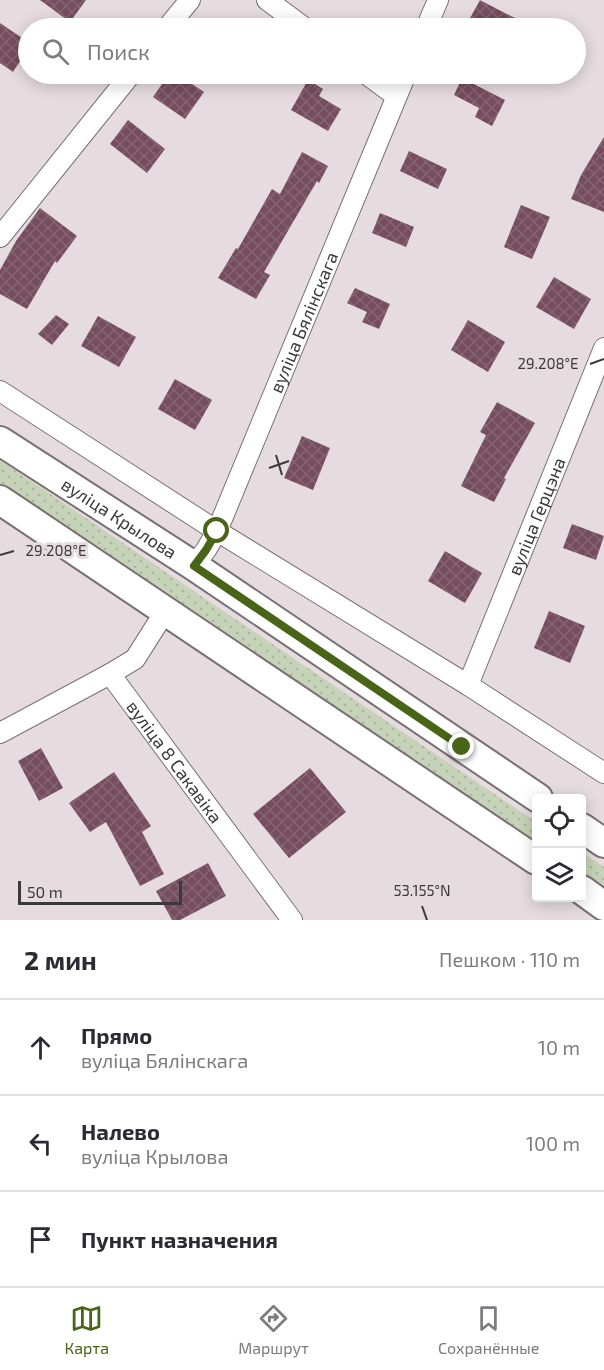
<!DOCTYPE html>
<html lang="ru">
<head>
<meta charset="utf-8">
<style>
  :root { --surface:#fff; --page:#f7f7f7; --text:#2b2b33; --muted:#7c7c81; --line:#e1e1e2; --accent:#486416 }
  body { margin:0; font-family:"Exo 2",sans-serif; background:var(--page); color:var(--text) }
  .controls { position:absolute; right:18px; bottom:18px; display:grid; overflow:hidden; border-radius:6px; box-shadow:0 3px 15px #0003 }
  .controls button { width:54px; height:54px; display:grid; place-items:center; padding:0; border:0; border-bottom:2px solid var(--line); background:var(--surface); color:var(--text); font:30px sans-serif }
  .scale { position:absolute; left:18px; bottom:15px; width:164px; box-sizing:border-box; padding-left:6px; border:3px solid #3d393b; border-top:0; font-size:16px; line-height:21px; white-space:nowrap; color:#3d393b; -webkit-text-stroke:4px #e6dce0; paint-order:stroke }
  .stop { position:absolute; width:18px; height:18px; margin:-14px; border:4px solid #486416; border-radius:50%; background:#fff }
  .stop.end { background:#486416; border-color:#fff; box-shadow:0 2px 6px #0008 }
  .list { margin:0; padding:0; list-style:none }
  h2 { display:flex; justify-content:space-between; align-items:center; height:78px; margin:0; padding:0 24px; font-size:26px }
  h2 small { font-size:20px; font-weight:400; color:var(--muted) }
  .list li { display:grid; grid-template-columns:39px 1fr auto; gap:18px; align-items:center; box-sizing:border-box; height:96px; padding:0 24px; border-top:2px solid var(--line) }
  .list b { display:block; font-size:22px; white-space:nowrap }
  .list p { margin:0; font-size:20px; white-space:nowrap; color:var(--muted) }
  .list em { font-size:20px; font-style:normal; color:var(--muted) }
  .icon { flex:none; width:33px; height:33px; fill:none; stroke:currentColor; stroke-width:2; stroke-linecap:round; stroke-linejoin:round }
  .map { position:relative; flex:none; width:604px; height:920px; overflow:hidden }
  .search { position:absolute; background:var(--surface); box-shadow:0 3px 15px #0003; left:18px; right:18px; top:18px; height:66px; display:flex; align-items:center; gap:15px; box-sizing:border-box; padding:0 21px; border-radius:33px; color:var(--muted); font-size:22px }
  .sheet { height:366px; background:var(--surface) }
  nav { display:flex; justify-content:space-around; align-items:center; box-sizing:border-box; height:84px; border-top:2px solid var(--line); background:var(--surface); font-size:16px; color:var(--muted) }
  nav a { display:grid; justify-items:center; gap:3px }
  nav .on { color:var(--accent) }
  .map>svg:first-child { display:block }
  .grass { fill:url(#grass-dots) }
  .building { fill:url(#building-cross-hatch) }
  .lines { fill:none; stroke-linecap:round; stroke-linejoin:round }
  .street-casing { stroke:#797073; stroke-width:22 }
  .secondary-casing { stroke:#797073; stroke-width:32 }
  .street { stroke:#fff; stroke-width:20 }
  .secondary { stroke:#fff; stroke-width:28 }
  .route { stroke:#486416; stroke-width:8 }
  .ticks { fill:none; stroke:#3d393b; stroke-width:2 }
  .labels { text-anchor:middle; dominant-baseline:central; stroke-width:6; stroke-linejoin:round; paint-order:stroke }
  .street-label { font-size:18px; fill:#3d393b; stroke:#e6dce0 }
  .ticks-label { font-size:15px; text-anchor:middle; fill:#3d393b; stroke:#e6dce0; stroke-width:6; stroke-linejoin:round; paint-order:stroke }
</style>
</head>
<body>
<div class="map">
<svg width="604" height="920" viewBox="0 0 604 920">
  <defs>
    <pattern id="grass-dots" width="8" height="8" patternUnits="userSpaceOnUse" patternTransform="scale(1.5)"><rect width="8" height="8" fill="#c6d3b8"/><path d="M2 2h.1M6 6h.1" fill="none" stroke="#abb69f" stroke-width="1.8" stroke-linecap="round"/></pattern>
    <pattern id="building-cross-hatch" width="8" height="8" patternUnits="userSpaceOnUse" patternTransform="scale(1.5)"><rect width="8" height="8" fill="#764d5e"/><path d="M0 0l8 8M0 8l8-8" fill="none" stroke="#866572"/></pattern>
  </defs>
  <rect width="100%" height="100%" fill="#e6dce0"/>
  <path class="grass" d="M0,460L536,822V842L0,484Z
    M582,852L604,867V887L582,872Z"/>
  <path class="building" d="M40,0H86L70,22Z
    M480,0L499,10L535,28H485L469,20Z
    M0,23L28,42V49L13,72L0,63Z
    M169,74H177L204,92L185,119L153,97Z
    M462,78L505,100L492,126L475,117L479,108L454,95Z
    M308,80L323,89L319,96L341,109L328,131L291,110Z
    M128,120L165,149L147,173L110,144Z
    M604,137V212L571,199L581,175Z
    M409,151L447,169L438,189L400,171Z
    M302,152L328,166L319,183L317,181L264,272L270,275L256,299L218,278L236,248L238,249L272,189L280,194Z
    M521,205L550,217L532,259L504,247Z
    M40,208L77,236L57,263L55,261L27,309L0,294V270L16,241Z
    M380,213L414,227L406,247L372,233Z
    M554,277L591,299L574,329L536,307Z
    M355,288L390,304L379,329L362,322L367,312L347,303Z
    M56,315L69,324L52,345L38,334Z
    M98,316L136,337L119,367L81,346Z
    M468,320L505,342L488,372L451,350Z
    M175,379L212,400L195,430L158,409Z
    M497,402L535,423L504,478L506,479L494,502L461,486L486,435L480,432Z
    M302,436L330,448L313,490L284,478Z
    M572,524L604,536L596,560L563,548Z
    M445,551L482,573L465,603L428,581Z
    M549,611L585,626L570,663L534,648Z
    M41,748L63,788L39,801L18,761Z
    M310,768L346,812L289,858L253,814Z
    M114,772L151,826L142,832L164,874L140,886L106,822L90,832L69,803Z
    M208,863L226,896L180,920H172L156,891Z"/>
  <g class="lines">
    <defs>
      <g id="street">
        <path d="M267,0L305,28"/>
        <path d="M167,28L190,0"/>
        <path d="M426,28L438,0"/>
        <path d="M366,74L396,96"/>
        <path d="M0,237L131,74"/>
        <path d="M0,391L217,531L468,685L604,773"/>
        <path id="s1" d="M194,566L206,550L217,531L406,74"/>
        <path id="s2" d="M166,610L135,659L110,674L292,920"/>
        <path id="s3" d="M468,685L604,348"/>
        <path d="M0,733L110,674"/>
      </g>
      <g id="secondary">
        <path id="s4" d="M0,441L194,566L538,798"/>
        <path d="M0,500L536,860"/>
        <path d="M582,828L604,843"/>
        <path d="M582,890L604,906"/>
      </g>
    </defs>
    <use href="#street" class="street-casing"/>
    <use href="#secondary" class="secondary-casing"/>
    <use href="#street" class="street"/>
    <use href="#secondary" class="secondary"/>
  </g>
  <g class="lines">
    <path class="route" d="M217,531L206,550L194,566L462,747"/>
  </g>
  <path class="ticks" d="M590,364L604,359M276,455L282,475M269,468L289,461M0,555L14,551M422,906L427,920"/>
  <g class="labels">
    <g class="street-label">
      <text stroke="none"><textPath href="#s1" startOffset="268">вуліца Бялінскага</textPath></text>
      <text stroke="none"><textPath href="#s3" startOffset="182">вуліца Герцэна</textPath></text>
      <text stroke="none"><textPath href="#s4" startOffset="142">вуліца Крылова</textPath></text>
      <text stroke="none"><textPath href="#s2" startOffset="196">вуліца 8 Сакавіка</textPath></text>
    </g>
  </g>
  <g class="ticks-label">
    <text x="548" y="369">29.208°E</text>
    <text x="56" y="556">29.208°E</text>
    <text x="422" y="896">53.155°N</text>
  </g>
</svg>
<div class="controls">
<button><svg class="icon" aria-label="locate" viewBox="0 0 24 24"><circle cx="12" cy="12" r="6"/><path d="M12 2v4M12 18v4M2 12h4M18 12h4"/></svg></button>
<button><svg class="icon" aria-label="layers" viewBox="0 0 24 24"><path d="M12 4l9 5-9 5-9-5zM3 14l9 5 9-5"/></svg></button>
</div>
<div class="scale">50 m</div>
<div class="stop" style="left:217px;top:531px"></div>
<div class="stop end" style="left:462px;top:747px"></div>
<div class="search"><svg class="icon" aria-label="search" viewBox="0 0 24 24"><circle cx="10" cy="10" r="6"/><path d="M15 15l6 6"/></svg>Поиск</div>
</div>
<section class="sheet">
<h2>2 мин<small>Пешком · 110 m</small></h2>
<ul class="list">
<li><svg class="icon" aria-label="ahead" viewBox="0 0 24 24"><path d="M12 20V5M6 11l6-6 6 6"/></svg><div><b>Прямо</b><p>вуліца Бялінскага</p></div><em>10 m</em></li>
<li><svg class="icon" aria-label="left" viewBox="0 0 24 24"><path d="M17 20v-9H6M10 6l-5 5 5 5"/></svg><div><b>Налево</b><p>вуліца Крылова</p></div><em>100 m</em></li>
<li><svg class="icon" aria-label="arrive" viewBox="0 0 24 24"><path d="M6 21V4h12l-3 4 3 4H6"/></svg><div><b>Пункт назначения</b></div></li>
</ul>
</section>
<nav>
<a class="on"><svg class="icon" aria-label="map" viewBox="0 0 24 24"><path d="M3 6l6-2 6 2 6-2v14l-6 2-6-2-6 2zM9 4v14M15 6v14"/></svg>Карта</a>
<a><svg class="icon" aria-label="directions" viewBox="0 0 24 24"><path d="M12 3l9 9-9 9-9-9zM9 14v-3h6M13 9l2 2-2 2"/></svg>Маршрут</a>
<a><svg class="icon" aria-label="saved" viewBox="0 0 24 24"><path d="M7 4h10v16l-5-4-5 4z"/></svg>Сохранённые</a>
</nav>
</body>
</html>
